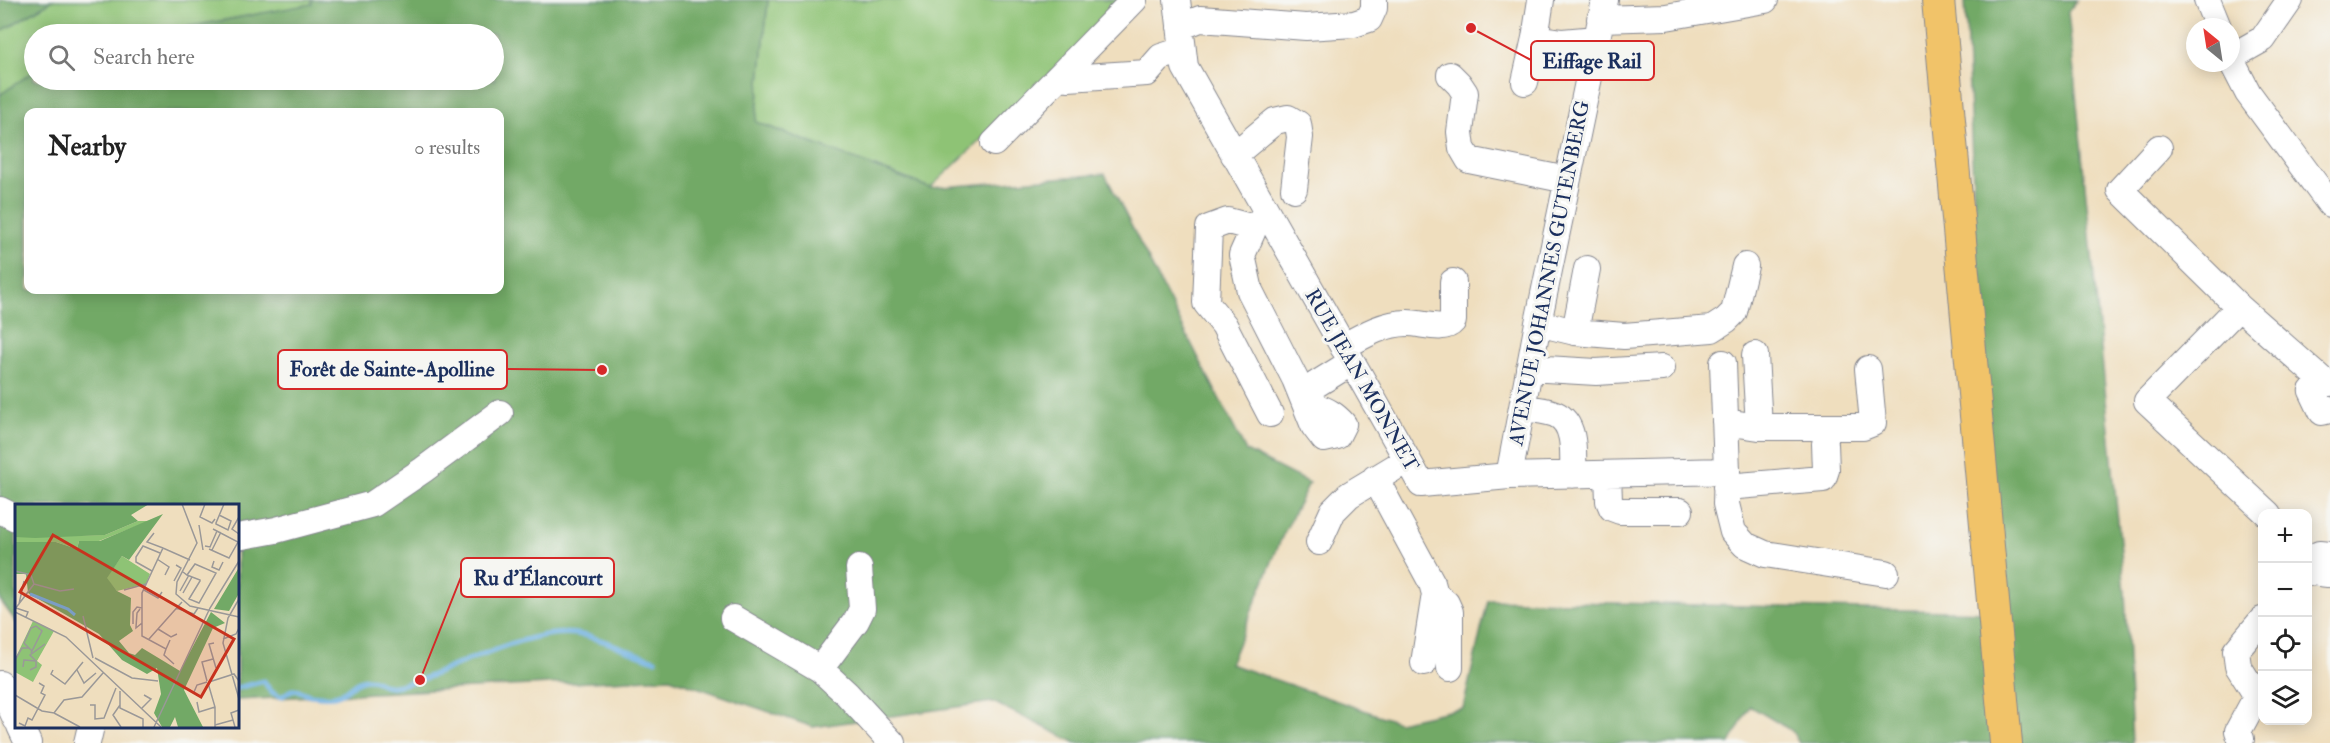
<!DOCTYPE html>
<html lang="en">
<head>
<meta charset="utf-8">
<style>
  :root { --surface:#fff; --page:#f2f2f2; --text:#222; --muted:#767676; --line:#e0e0e0 }
  body { margin:0; font-family:"IM FELL Double Pica",serif; background:var(--page); color:var(--text) }
  .controls { position:absolute; right:18px; bottom:18px; display:grid; overflow:hidden; border-radius:12px; box-shadow:0 3px 15px #0003 }
  .controls button { width:54px; height:54px; display:grid; place-items:center; padding:0; border:0; border-bottom:2px solid var(--line); background:var(--surface); color:var(--text); font:30px sans-serif }
  .compass { position:absolute; left:2186px; top:18px; width:54px; height:54px; border-radius:50%; background:var(--surface); box-shadow:0 3px 15px #0003; rotate:330deg }
  .list { margin:0; padding:0; list-style:none }
  h2 { display:flex; justify-content:space-between; align-items:center; height:78px; margin:0; padding:0 24px; font-size:26px }
  h2 small { font-size:20px; font-weight:400; color:var(--muted) }
  .icon { flex:none; width:33px; height:33px; fill:none; stroke:currentColor; stroke-width:2; stroke-linecap:round; stroke-linejoin:round }
  .map { position:relative; flex:none; width:2330px; height:743px; overflow:hidden }
  .search { position:absolute; background:var(--surface); box-shadow:0 3px 15px #0003; left:24px; top:24px; width:480px; height:66px; display:flex; align-items:center; gap:15px; box-sizing:border-box; padding:0 21px; border-radius:33px; color:var(--muted); font-size:22px }
  .panel { position:absolute; background:var(--surface); box-shadow:0 3px 15px #0003; left:24px; top:108px; width:480px; height:186px; border-radius:12px }
  .map>svg:first-child { display:block }
  .green { fill:#8ec375; stroke:#54796a; stroke-width:1.5 }
  .forest { fill:#72a966; stroke:#466c62; stroke-width:1.5; fill-rule:evenodd }
  .lines { fill:none; stroke-linecap:round; stroke-linejoin:round }
  .stream { stroke:#6eb1e3; stroke-width:5 }
  .minor-casing { stroke:#85868e; stroke-width:28 }
  .major-casing { stroke:#85868e; stroke-width:34 }
  .minor { stroke:#fff; stroke-width:26 }
  .major { stroke:#f1c369; stroke-width:32 }
  .labels { text-anchor:middle; dominant-baseline:central; stroke-width:6; stroke-linejoin:round; paint-order:stroke }
  .street-label { font-size:20px; fill:#1b2f5e; stroke:#f6f6f2 }
  .inset-river { fill:none; stroke:#6eb1e3; stroke-width:3 }
  .inset-road { fill:none; stroke:#9a9898; stroke-width:1.5 }
  .view { fill:#c8321e; fill-opacity:0.15; stroke:#c8321e; stroke-width:3 }
  .inset-edge { fill:none; stroke:#1b2f5e; stroke-width:3 }
  .leader { fill:none; stroke:#d62828; stroke-width:2 }
  .callout-dot { fill:#d62828; stroke:#f6f6f2; stroke-width:2 }
  .callout { fill:#f6f6f2; stroke:#d62828; stroke-width:2 }
  .callout-label { font-size:21px; text-anchor:middle; font-weight:bold; fill:#1b2f5e }
</style>
</head>
<body>
<div class="map">
<svg width="2330" height="743" viewBox="0 0 2330 743">
  <rect width="100%" height="100%" fill="#f6f6f2"/>
  <filter id="ink" filterUnits="userSpaceOnUse"><feTurbulence type="fractalNoise" baseFrequency=".0167" numOctaves="2"/><feDisplacementMap in="SourceGraphic" scale="12" xChannelSelector="R" yChannelSelector="G"/><feConvolveMatrix kernelMatrix="1 2 1 2 8 2 1 2 1" color-interpolation-filters="sRGB"/></filter>
  <filter id="wash" filterUnits="userSpaceOnUse"><feTurbulence type="fractalNoise" baseFrequency=".008" numOctaves="4" result="noise"/><feDisplacementMap in="SourceGraphic" scale="24" xChannelSelector="R" yChannelSelector="G"/><feGaussianBlur stdDeviation="1.35" result="paint"/><feColorMatrix in="noise" values="0 0 0 0 0 0 0 0 0 0 0 0 0 0 0 0 0 1.4 0 .05"/><feComposite in="paint" operator="in"/></filter>
  <g filter="url(#wash)">
    <rect width="100%" height="100%" fill="#efdebe"/>
    <path class="green" d="M53,0H311L313,4L149,34H34V71L0,95V32Z
      M768,0H1129L930,188L756,122Z"/>
    <path class="forest" d="M0,0H53L0,32Z
      M311,0H768L756,122L930,188L1105,174L1246,451L1309,483L1282,537L1230,664L1398,722L1463,708L1488,600L1992,612L1965,0H2077L2068,12L2125,592L2132,743H1799L1792,731L1750,706L1730,743H1076L993,702L813,727L670,678L237,700V506H16V622L0,600V95L34,71V80H494V34H149L312,4ZM28,112H500V290H28Z"/>
    <g class="lines">
      <path class="stream" d="M237,688L264,681L270,691L281,697C285,695 288,691 292,690C300,689 303,693 310,695C317,696 327,697 334,696C347,694 353,680 366,679C374,678 381,685 388,686C396,688 411,681 420,680C462,664 539,624 582,635C607,640 631,653 655,660"/>
    </g>
  </g>
  <g filter="url(#ink)">
    <g class="lines">
      <defs>
        <path id="minor" d="M1177,0L1185,67L1421,484L1509,476L1727,471L1723,363
          M1541,0L1535,38L1562,42L1597,39
          M2207,0L2218,27
          M1600,19L1666,17L1765,0
          M1180,27L1200,19L1306,27L1354,24L1369,19L1374,8V0
          M2231,57L2263,39L2290,0
          M2231,60L2248,93L2330,204
          M1450,75L1459,84L1465,93L1460,132L1462,148L1469,160L1567,180
          M1068,78L1147,73L1161,57L1183,50
          M1525,82L1535,38
          M994,143L1134,0
          M2159,148L2120,190L2239,307L2322,380L2330,383
          M1234,155L1275,121L1288,118L1298,124L1300,137L1294,189
          M1267,212L1254,228L1242,255L1250,291L1295,379L1314,426L1324,439L1337,436L1343,424C1330,409 1321,410 1304,401L1315,385L1352,362
          M1254,228L1228,221L1209,228L1206,303L1224,325L1270,414
          M2239,307L2147,401L2268,514
          M1538,323L1575,332L1624,336L1712,329L1726,320L1734,312L1745,266
          M1575,332L1587,269
          M1343,347C1364,335 1384,323 1408,323C1422,323 1444,332 1453,321V282
          M1755,355L1759,427
          M1529,368L1596,372L1662,368
          M2322,380L2312,391L2322,412L2330,410
          M1522,408C1532,409 1545,410 1555,414C1577,423 1573,456 1573,475
          M1725,422L1759,427H1863L1873,423L1868,369
          M1727,471L1726,504L1733,532L1745,545L1765,554L1886,573
          M1608,474L1609,501L1612,508L1620,511H1680
          M1509,476L1538,323L1605,0
          M1375,478L1432,583L1435,594L1424,663
          M1726,487L1823,479L1826,470L1825,444
          M0,510L16,518
          M237,537L276,530L373,504L423,470L500,413
          M1319,542L1333,511L1349,495L1407,460
          M2319,554L2329,555L2328,574L2311,572L2310,559Z
          M1435,594L1446,603L1450,612V668
          M733,618L820,669L847,694L892,743
          M820,669L856,621L862,609L859,568
          M0,684L16,719
          M20,726L28,743
          M2241,739L2238,731L2257,696L2238,666L2236,651L2262,620
          M87,743L91,726"/>
        <path id="major" d="M1938,0L2006,743"/>
      </defs>
      <use href="#minor" class="minor-casing"/>
      <use href="#major" class="major-casing"/>
      <use href="#minor" class="minor"/>
      <use href="#major" class="major"/>
    </g>
  </g>
  <g class="labels">
    <g class="street-label">
      <text transform="translate(1549 273) rotate(-79)">AVENUE JOHANNES GUTENBERG</text>
      <text transform="translate(1362 380) rotate(60)">RUE JEAN MONNET</text>
    </g>
  </g>
  <g transform="translate(15 504)">
    <rect width="224" height="224" fill="#efdebe"/>
    <path d="M123,17H134L84,37H64L62,45L41,38H0V33L90,31ZM107,52L135,70L131,80L102,87L91,74ZM18,117L39,127L22,157L27,161L18,178L0,168V155Z" fill="#8ec375"/>
    <path d="M0,0H134L116,11L123,17L90,31L20,34L0,33ZM148,10L114,56L107,52L92,74L102,87L116,94L115,121L118,127L104,137L114,149L120,151L127,144L165,167L196,108L210,119L198,124L169,186L188,223H163L160,213L155,223H147L139,209L146,190L142,164L132,170L107,156L84,130L13,89L11,70H0V38H41L62,45L64,37H85ZM223,65V91L214,107L199,105Z" fill="#72a966"/>
    <path class="inset-river" d="M15,90L53,105L60,111"/>
    <path class="inset-road" d="M167,0L182,39L162,78L161,90L175,102L224,113M190,0L185,13L197,19L200,15M204,11L216,17L213,26L201,20V19L209,0M224,13L217,25L224,30M184,21L188,46M139,29L132,38L148,44M190,42L195,43L202,27M194,45L214,54L223,38L198,25M197,46L206,28M142,55L154,63L150,71M199,57L197,63L204,66L208,58M0,67L16,71L19,80L0,105M137,67L121,58V53L128,42L145,49M168,68L172,71L185,76V77L174,95L184,99L201,69L180,60L172,71M159,77L166,64L161,61M19,80L45,87L59,85M109,86L131,80M129,86L143,94L147,88M165,87L174,71M168,89L177,73M224,95L213,114L208,139L224,195M4,100L9,77M1,104L13,108L11,113M161,104L179,110L183,104M125,105L122,109L121,123V124L127,119M0,108L51,133L146,223M68,112L78,154M118,120V108L122,103L127,104M143,125L156,133L162,130M134,135L167,98M208,135L221,130L224,124M155,136L151,145L127,132V89L148,44L175,56M199,139L194,140L201,164M151,145L149,151L159,160M16,149L27,127L21,122L16,124L9,139L17,147M80,154L117,174L143,177M0,156L7,144H14M21,157L15,151L30,140M8,163L9,156L21,157V163L15,166M38,166L36,170L50,180L68,158M62,166L69,179L81,169M192,177L187,158L198,155M194,178L219,170L224,177M193,179L200,203V223M105,187V204L128,215V223M179,188L182,181L192,178M0,191L27,207L39,209L49,196L67,193L88,169M182,198L184,208L200,203M75,201H80V215L89,214L101,184M105,201L98,211L106,223M127,204L136,195L129,191M39,209L65,223M4,219L10,222L13,214L17,216L30,191L26,189L29,182L24,179M200,221L218,216M139,223L195,104L224,57M220,223L216,209L224,206"/>
    <path class="view" d="M38,31L219,135L186,193L5,88Z"/>
    <rect width="224" height="224" class="inset-edge"/>
  </g>
  <path class="leader" d="M1471 28L1531 60M602 370L507 369M420 680L461 577"/>
  <g class="callout-dot">
    <circle cx="1471" cy="28" r="6"/>
    <circle cx="602" cy="370" r="6"/>
    <circle cx="420" cy="680" r="6"/>
  </g>
  <g class="callout">
    <rect x="1531" y="41" width="123" height="39" rx="6"/>
    <rect x="278" y="350" width="229" height="39" rx="6"/>
    <rect x="461" y="558" width="153" height="39" rx="6"/>
  </g>
  <g class="callout-label">
    <text x="1592" y="68">Eiffage Rail</text>
    <text x="392" y="376">Forêt de Sainte-Apolline</text>
    <text x="538" y="585">Ru d'Élancourt</text>
  </g>
</svg>
<div class="controls">
<button>+</button>
<button>−</button>
<button><svg class="icon" aria-label="locate" viewBox="0 0 24 24"><circle cx="12" cy="12" r="6"/><path d="M12 2v4M12 18v4M2 12h4M18 12h4"/></svg></button>
<button><svg class="icon" aria-label="layers" viewBox="0 0 24 24"><path d="M12 4l9 5-9 5-9-5zM3 14l9 5 9-5"/></svg></button>
</div>
<svg class="compass" viewBox="-18 -18 36 36"><path d="M0-13l5 13h-10z" fill="#e53935"/><path d="M0 13l5-13h-10z" fill="#767676"/></svg>
<div class="search"><svg class="icon" aria-label="search" viewBox="0 0 24 24"><circle cx="10" cy="10" r="6"/><path d="M15 15l6 6"/></svg>Search here</div>
<section class="panel">
<h2>Nearby<small>0 results</small></h2>
<ul class="list">
</ul>
</section>
</div>
</body>
</html>
